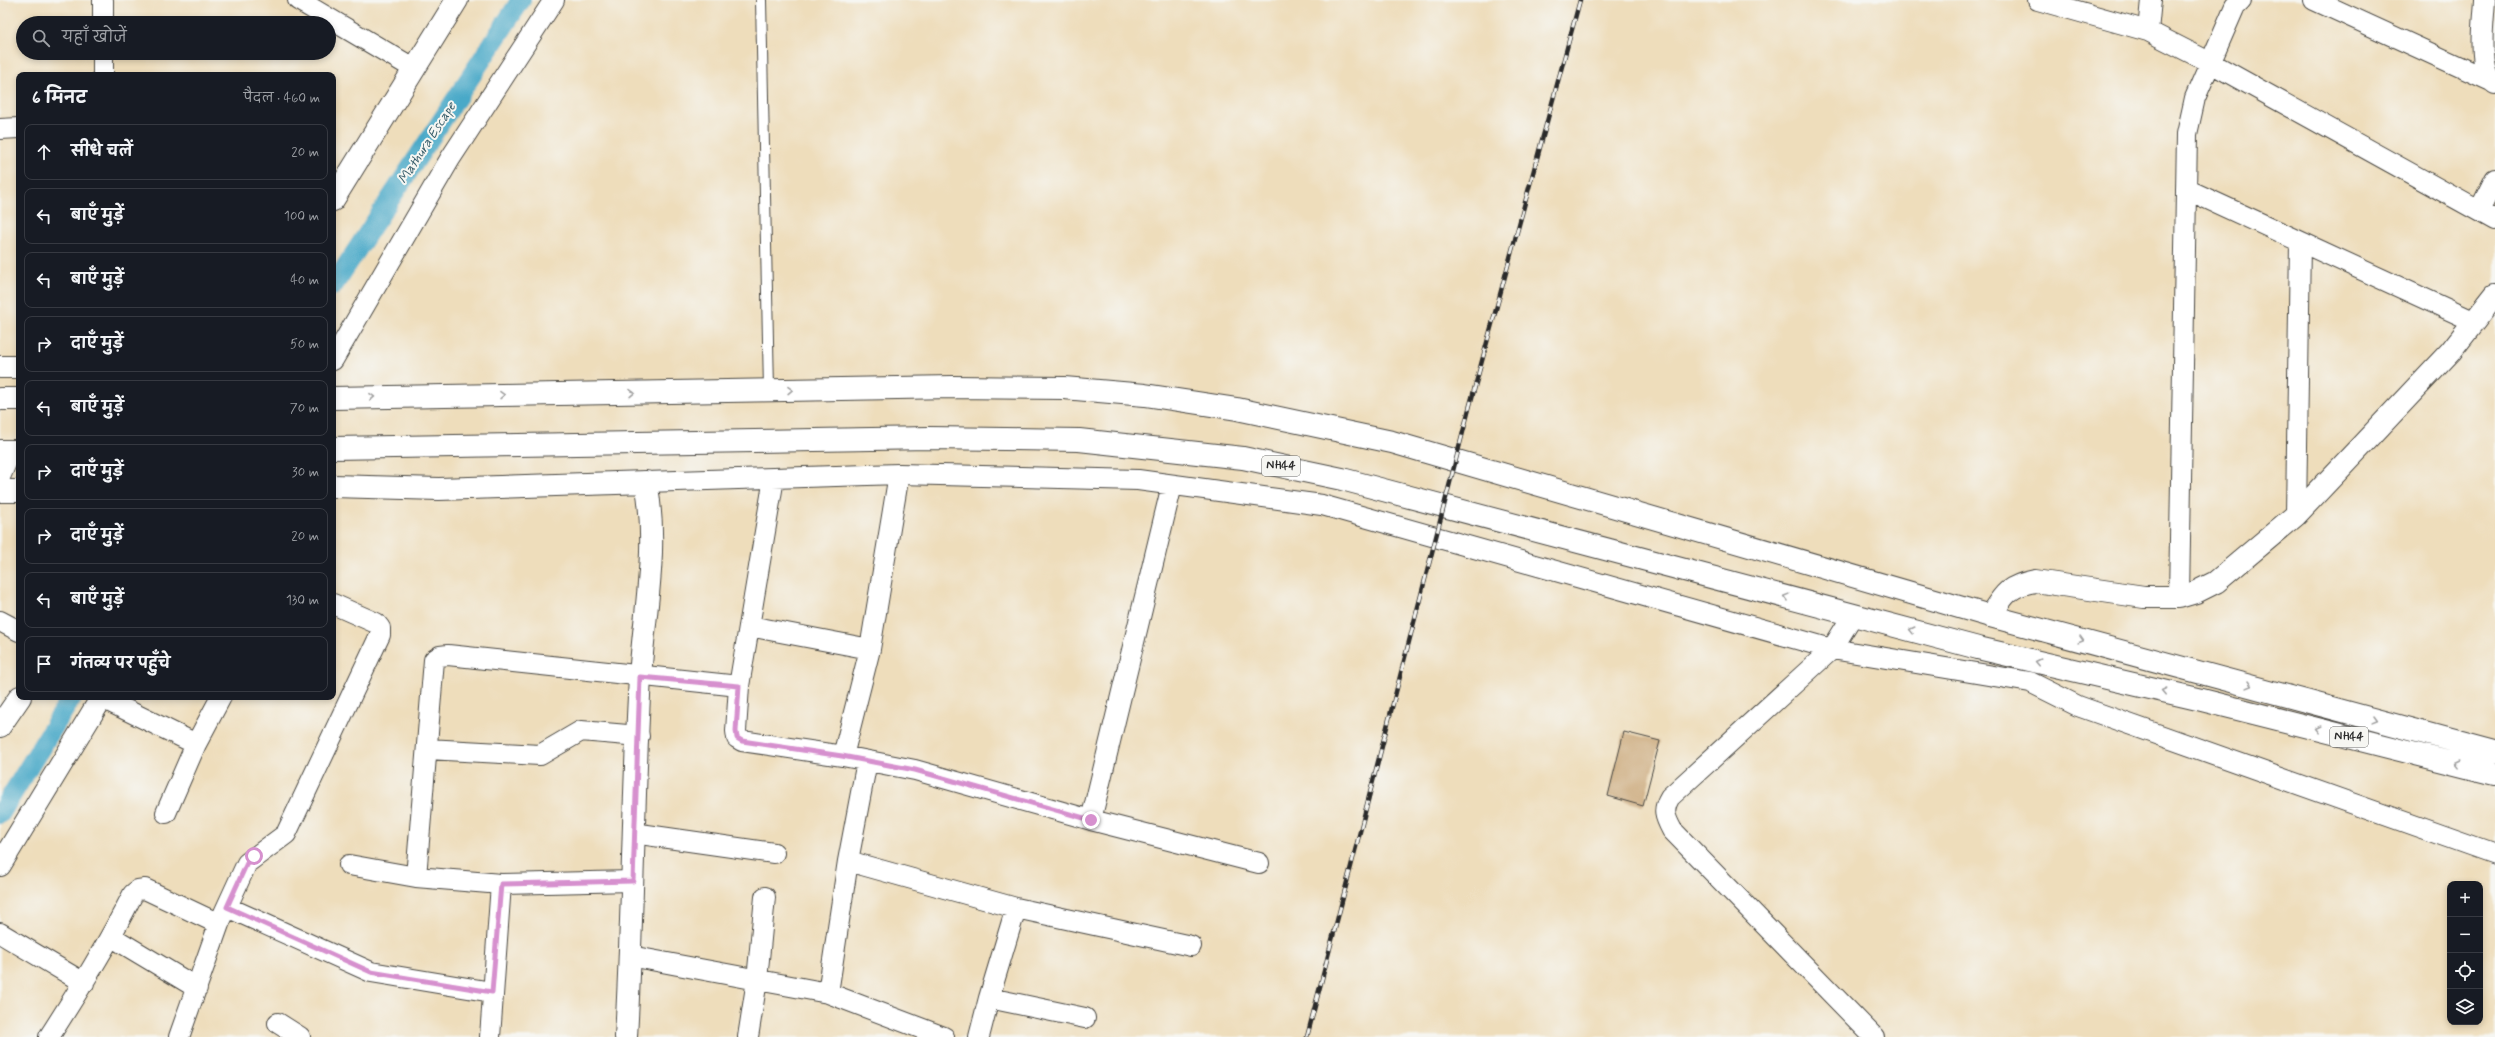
<!DOCTYPE html>
<html lang="hi">
<head>
<meta charset="utf-8">
<style>
  :root { --surface:#171b24; --page:#242831; --text:#f1f3f6; --muted:#9ea1a6; --line:#363941 }
  body { margin:0; font-family:Mynerve,"Playpen Sans Deva",sans-serif; background:var(--page); color:var(--text) }
  .controls { position:absolute; right:12px; bottom:12px; display:grid; overflow:hidden; border-radius:8px; box-shadow:0 2px 6px #0003 }
  .controls button { width:36px; height:36px; display:grid; place-items:center; padding:0; border:0; border-bottom:1px solid var(--line); background:var(--surface); color:var(--text); font:20px sans-serif }
  .stop { position:absolute; width:12px; height:12px; margin:-9px; border:3px solid #d690ce; border-radius:50%; background:#fff }
  .stop.end { background:#d690ce; border-color:#fff; box-shadow:0 1px 4px #0008 }
  .list { margin:0; padding:0; list-style:none }
  h2 { display:flex; justify-content:space-between; align-items:center; height:52px; margin:0; padding:0 16px; font-size:17px }
  h2 small { font-size:13px; font-weight:400; color:var(--muted) }
  .list li { display:grid; grid-template-columns:26px 1fr auto; gap:12px; align-items:center; box-sizing:border-box; height:56px; margin:0 8px 8px; padding:0 8px; border:1px solid var(--line); border-radius:8px }
  .list b { display:block; font-size:15px; white-space:nowrap }
  .list em { font-size:13px; font-style:normal; color:var(--muted) }
  .icon { flex:none; width:22px; height:22px; fill:none; stroke:currentColor; stroke-width:2; stroke-linecap:round; stroke-linejoin:round }
  .map { position:relative; flex:none; width:2495px; height:1037px; overflow:hidden }
  .search { position:absolute; background:var(--surface); box-shadow:0 2px 6px #0003; left:16px; top:16px; width:320px; height:44px; display:flex; align-items:center; gap:10px; box-sizing:border-box; padding:0 14px; border-radius:22px; color:var(--muted); font-size:15px }
  .panel { position:absolute; background:var(--surface); box-shadow:0 2px 6px #0003; left:16px; top:72px; width:320px; height:628px; border-radius:8px }
  .map>svg:first-child { display:block }
  .lines { fill:none; stroke-linecap:round; stroke-linejoin:round }
  .canal { stroke:#48a9c8; stroke-width:20 }
  .building { fill:#ccaa7d }
  .service-casing { stroke:#484641; stroke-width:12 }
  .minor-casing { stroke:#484641; stroke-width:22 }
  .tertiary-casing { stroke:#484641; stroke-width:24 }
  .trunk-casing { stroke:#484641; stroke-width:24 }
  .service { stroke:#fff; stroke-width:10 }
  .minor { stroke:#fff; stroke-width:20 }
  .tertiary { stroke:#fff; stroke-width:22 }
  .trunk { stroke:#fff; stroke-width:22 }
  .rail-casing { stroke:#2b2b2b; stroke-width:4.5 }
  .rail { stroke:#f6f6f2; stroke-width:3; stroke-dasharray:9; stroke-linecap:butt }
  .oneway { stroke:#a0a0a0 }
  .route { stroke:#d690ce; stroke-width:5 }
  .labels { text-anchor:middle; dominant-baseline:central; stroke-width:4; stroke-linejoin:round; paint-order:stroke }
  .shield { fill:#f6f6f2; stroke:#686867; stroke-width:1 }
  .shield-label { font-size:12px; font-weight:bold; fill:#2b2b2b }
  .water-label { font-size:14px; font-style:italic; fill:#375d6a; stroke:#f6f6f2 }
</style>
</head>
<body>
<div class="map">
<svg width="2495" height="1037" viewBox="0 0 2495 1037">
  <rect width="100%" height="100%" fill="#f6f6f2"/>
  <filter id="ink" filterUnits="userSpaceOnUse"><feTurbulence type="fractalNoise" baseFrequency=".025" numOctaves="2"/><feDisplacementMap in="SourceGraphic" scale="8" xChannelSelector="R" yChannelSelector="G"/><feConvolveMatrix kernelMatrix="1 2 1 2 8 2 1 2 1" color-interpolation-filters="sRGB"/></filter>
  <filter id="wash" filterUnits="userSpaceOnUse"><feTurbulence type="fractalNoise" baseFrequency=".012" numOctaves="4" result="noise"/><feDisplacementMap in="SourceGraphic" scale="16" xChannelSelector="R" yChannelSelector="G"/><feGaussianBlur stdDeviation="0.9" result="paint"/><feColorMatrix in="noise" values="0 0 0 0 0 0 0 0 0 0 0 0 0 0 0 0 0 1.4 0 .05"/><feComposite in="paint" operator="in"/></filter>
  <g filter="url(#wash)">
    <rect width="100%" height="100%" fill="#edb"/>
    <g class="lines">
      <path class="canal" d="M333,286L521,0
        M0,814L72,697"/>
    </g>
    <g id="blocks">
      <path class="building" d="M1624,732L1660,741L1643,806L1608,796Z"/>
    </g>
  </g>
  <g filter="url(#ink)">
    <use href="#blocks" fill-opacity="0" stroke="#484641" stroke-width="1"/>
    <g class="lines">
      <defs>
        <path id="service" d="M761,0L769,390"/>
        <path id="minor" d="M103,0V23
          M298,0L413,68
          M2038,0L2148,31L2211,63L2495,220
          M2314,0L2491,81
          M2485,0C2484,21 2476,71 2495,84
          M2148,31L2151,0
          M103,53V75
          M0,129L19,128
          M2186,189L2473,321
          M2479,211L2495,179
          M333,360L450,159L554,0
          M0,477L11,451
          M774,478L739,686L736,731L737,738L742,741L843,756L915,770L1091,820L1259,863
          M646,482L899,474L1138,480L1322,505L1832,649L2030,682L2078,706L2495,854
          M2296,515L2300,242
          M2179,597L2187,134L2195,98L2235,6L2241,0
          M1853,615L1832,649L1670,797C1662,810 1665,817 1672,830L1874,1037
          M0,621L19,631
          M749,626L870,649
          M102,698L196,744
          M427,749L540,755L581,731L639,736
          M843,756L870,649L899,474
          M166,813L196,744L221,697
          M1091,820L1172,485
          M633,833L774,853
          M848,861L1016,908L1191,946
          M349,865L416,877L501,884L633,881
          M416,877L434,660L440,656L448,655L739,686
          M227,907L371,972L492,992
          M0,933L84,983
          M112,937L197,988
          M630,956L828,993L944,1037
          M828,993L848,861L867,761
          M989,998L1085,1018
          M278,1023L300,1037
          M49,1037C79,990 108,944 133,894L138,890L145,889L219,924
          M179,1037L219,924L247,863L286,834L380,635V628L376,623L333,604
          M490,1037L501,884
          M748,1037L757,980L765,897
          M979,1037L989,998L1016,908"/>
        <path id="tertiary" d="M333,200L457,0
          M0,367H19
          M333,486L439,489L646,482C659,548 644,612 640,678C633,797 633,917 626,1037
          M0,491H19
          M1990,616C2004,594 2008,586 2035,581L2144,597H2179L2196,592L2216,582L2296,515L2451,351L2495,295
          M0,726L20,697
          M0,865L102,697"/>
        <path id="trunk" d="M333,398L953,387L1064,388L1145,395L1237,409L1392,442L1990,616L2495,752
          M0,399H19
          M333,448L929,438L1079,440L1243,458L1342,479L1978,648L2202,700L2495,774
          M0,451H19"/>
      </defs>
      <use href="#service" class="service-casing"/>
      <use href="#minor" class="minor-casing"/>
      <use href="#tertiary" class="tertiary-casing"/>
      <use href="#trunk" class="trunk-casing"/>
      <use href="#service" class="service"/>
      <use href="#minor" class="minor"/>
      <use href="#tertiary" class="tertiary"/>
      <use href="#trunk" class="trunk"/>
      <defs>
        <path id="rail" d="M1307,1037L1470,405L1580,0"/>
      </defs>
      <use href="#rail" class="rail-casing"/>
      <use href="#rail" class="rail"/>
    </g>
    <defs><path id="oneway-chevron" d="M-2-3.5L2.5 0L-2 3.5" fill="none" stroke-width="1.6" stroke-linecap="round" stroke-linejoin="round"/></defs>
    <g class="oneway">
      <use href="#oneway-chevron" transform="translate(790 390) rotate(-1)"/>
      <use href="#oneway-chevron" transform="translate(632 393) rotate(-1)"/>
      <use href="#oneway-chevron" transform="translate(502 395) rotate(-1)"/>
      <use href="#oneway-chevron" transform="translate(372 397) rotate(-1)"/>
      <use href="#oneway-chevron" transform="translate(1786 597) rotate(-165)"/>
      <use href="#oneway-chevron" transform="translate(1912 630) rotate(-166)"/>
      <use href="#oneway-chevron" transform="translate(2081 640) rotate(15)"/>
      <use href="#oneway-chevron" transform="translate(2038 662) rotate(-167)"/>
      <use href="#oneway-chevron" transform="translate(2249 685) rotate(15)"/>
      <use href="#oneway-chevron" transform="translate(2164 691) rotate(-167)"/>
      <use href="#oneway-chevron" transform="translate(2374 720) rotate(15)"/>
      <use href="#oneway-chevron" transform="translate(2318 729) rotate(-166)"/>
      <use href="#oneway-chevron" transform="translate(2457 764) rotate(-166)"/>
    </g>
  </g>
  <g class="lines" filter="url(#ink)">
    <path class="route" d="M254,856L247,863L227,907L371,972L492,992L501,884L633,881L640,677L739,686L736,731L737,738L742,741L842,756L915,770L1091,820"/>
  </g>
  <g class="labels">
    <g class="shield">
      <rect x="1262" y="456" width="38" height="20" rx="3"/>
      <rect x="2330" y="727" width="38" height="20" rx="3"/>
    </g>
    <g class="shield-label">
      <text x="1281" y="466">NH44</text>
      <text x="2349" y="737">NH44</text>
    </g>
    <g class="water-label">
      <text transform="translate(427 143) rotate(-57)">Mathura Escape</text>
    </g>
  </g>
</svg>
<div class="controls">
<button>+</button>
<button>−</button>
<button><svg class="icon" aria-label="locate" viewBox="0 0 24 24"><circle cx="12" cy="12" r="6"/><path d="M12 2v4M12 18v4M2 12h4M18 12h4"/></svg></button>
<button><svg class="icon" aria-label="layers" viewBox="0 0 24 24"><path d="M12 4l9 5-9 5-9-5zM3 14l9 5 9-5"/></svg></button>
</div>
<div class="stop" style="left:254px;top:856px"></div>
<div class="stop end" style="left:1091px;top:820px"></div>
<div class="search"><svg class="icon" aria-label="search" viewBox="0 0 24 24"><circle cx="10" cy="10" r="6"/><path d="M15 15l6 6"/></svg>यहाँ खोजें</div>
<section class="panel">
<h2>6 मिनट<small>पैदल · 460 m</small></h2>
<ul class="list">
<li><svg class="icon" aria-label="ahead" viewBox="0 0 24 24"><path d="M12 20V5M6 11l6-6 6 6"/></svg><div><b>सीधे चलें</b></div><em>20 m</em></li>
<li><svg class="icon" aria-label="left" viewBox="0 0 24 24"><path d="M17 20v-9H6M10 6l-5 5 5 5"/></svg><div><b>बाएँ मुड़ें</b></div><em>100 m</em></li>
<li><svg class="icon" aria-label="left" viewBox="0 0 24 24"><path d="M17 20v-9H6M10 6l-5 5 5 5"/></svg><div><b>बाएँ मुड़ें</b></div><em>40 m</em></li>
<li><svg class="icon" aria-label="right" viewBox="0 0 24 24"><path d="M7 20v-9h11M14 6l5 5-5 5"/></svg><div><b>दाएँ मुड़ें</b></div><em>50 m</em></li>
<li><svg class="icon" aria-label="left" viewBox="0 0 24 24"><path d="M17 20v-9H6M10 6l-5 5 5 5"/></svg><div><b>बाएँ मुड़ें</b></div><em>70 m</em></li>
<li><svg class="icon" aria-label="right" viewBox="0 0 24 24"><path d="M7 20v-9h11M14 6l5 5-5 5"/></svg><div><b>दाएँ मुड़ें</b></div><em>30 m</em></li>
<li><svg class="icon" aria-label="right" viewBox="0 0 24 24"><path d="M7 20v-9h11M14 6l5 5-5 5"/></svg><div><b>दाएँ मुड़ें</b></div><em>20 m</em></li>
<li><svg class="icon" aria-label="left" viewBox="0 0 24 24"><path d="M17 20v-9H6M10 6l-5 5 5 5"/></svg><div><b>बाएँ मुड़ें</b></div><em>130 m</em></li>
<li><svg class="icon" aria-label="arrive" viewBox="0 0 24 24"><path d="M6 21V4h12l-3 4 3 4H6"/></svg><div><b>गंतव्य पर पहुँचे</b></div></li>
</ul>
</section>
</div>
</body>
</html>
